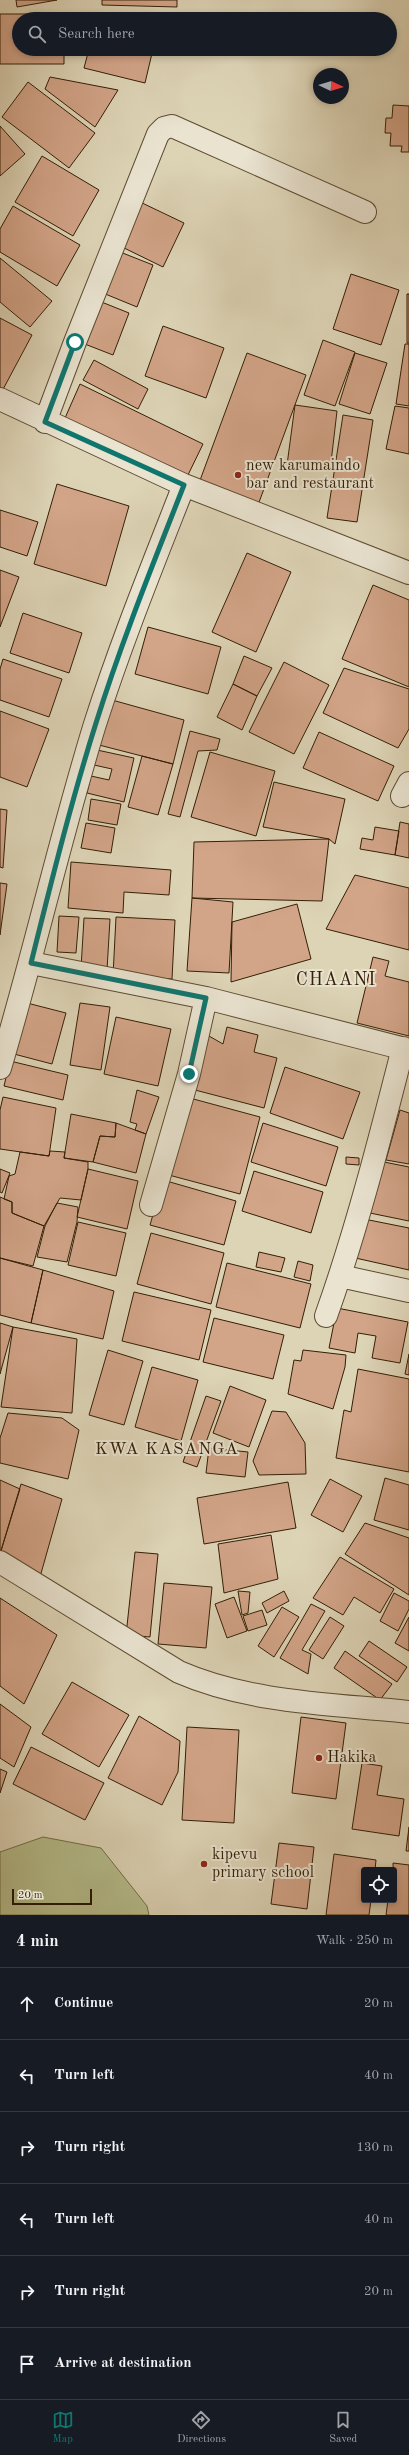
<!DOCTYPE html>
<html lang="en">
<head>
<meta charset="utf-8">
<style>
  :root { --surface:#171b24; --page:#242831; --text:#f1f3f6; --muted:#9ea1a6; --line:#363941; --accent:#0f766e }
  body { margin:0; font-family:"Old Standard TT",serif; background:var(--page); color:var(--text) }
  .controls { position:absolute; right:12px; bottom:12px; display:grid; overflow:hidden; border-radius:4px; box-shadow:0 2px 6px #0003 }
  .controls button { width:36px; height:36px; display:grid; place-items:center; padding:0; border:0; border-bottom:1px solid var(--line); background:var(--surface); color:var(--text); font:20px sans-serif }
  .compass { position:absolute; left:313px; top:68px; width:36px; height:36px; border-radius:50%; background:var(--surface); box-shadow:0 2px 6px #0003; rotate:94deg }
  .scale { position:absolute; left:12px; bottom:10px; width:80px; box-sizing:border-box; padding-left:4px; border:2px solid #341f06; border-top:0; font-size:11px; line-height:14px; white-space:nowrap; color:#341f06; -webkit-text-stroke:3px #e9e3d0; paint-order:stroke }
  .stop { position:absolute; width:12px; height:12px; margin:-9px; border:3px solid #0f766e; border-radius:50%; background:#fff }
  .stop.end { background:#0f766e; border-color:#fff; box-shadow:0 1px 4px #0008 }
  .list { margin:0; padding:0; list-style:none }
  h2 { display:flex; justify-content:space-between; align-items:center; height:52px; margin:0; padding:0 16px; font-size:17px }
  h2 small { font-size:13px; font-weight:400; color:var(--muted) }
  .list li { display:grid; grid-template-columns:26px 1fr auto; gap:12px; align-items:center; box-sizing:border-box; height:72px; padding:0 16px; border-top:1px solid var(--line) }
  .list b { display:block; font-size:15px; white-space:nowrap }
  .list em { font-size:13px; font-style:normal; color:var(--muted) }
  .icon { flex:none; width:22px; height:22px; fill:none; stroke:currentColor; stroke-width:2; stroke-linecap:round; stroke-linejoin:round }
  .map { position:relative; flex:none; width:409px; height:1915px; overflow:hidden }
  .search { position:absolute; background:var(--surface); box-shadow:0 2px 6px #0003; left:12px; right:12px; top:12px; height:44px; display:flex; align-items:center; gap:10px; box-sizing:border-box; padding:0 14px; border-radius:22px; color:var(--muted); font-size:15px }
  .sheet { height:484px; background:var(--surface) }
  nav { display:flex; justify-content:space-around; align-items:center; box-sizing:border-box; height:56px; border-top:1px solid var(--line); background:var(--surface); font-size:11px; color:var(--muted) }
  nav a { display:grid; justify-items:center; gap:2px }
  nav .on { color:var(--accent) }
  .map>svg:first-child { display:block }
  .green { fill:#b5bc8b; stroke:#746e48 }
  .building { fill:#d2a488; stroke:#341f06 }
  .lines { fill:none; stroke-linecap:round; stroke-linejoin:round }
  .minor-casing { stroke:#5e4c32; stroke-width:24 }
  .minor { stroke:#e9e3d0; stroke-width:22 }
  .route { stroke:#0f766e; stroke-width:5 }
  .poi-dot { fill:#8f2418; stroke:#e9e3d0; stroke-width:1.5 }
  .labels { text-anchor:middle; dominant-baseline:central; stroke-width:4; stroke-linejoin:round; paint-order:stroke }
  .poi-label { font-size:16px; fill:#341f06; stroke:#e9e3d0; text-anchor:start }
  .neighbourhood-label { font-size:17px; letter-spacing:1px; fill:#341f06; stroke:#e9e3d0 }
  .quarter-label { font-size:18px; letter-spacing:1px; fill:#341f06; stroke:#e9e3d0 }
</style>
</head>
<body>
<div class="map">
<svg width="409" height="1915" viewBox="0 0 409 1915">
  <rect width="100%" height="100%" fill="#ddd4b6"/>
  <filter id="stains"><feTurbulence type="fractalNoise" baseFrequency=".005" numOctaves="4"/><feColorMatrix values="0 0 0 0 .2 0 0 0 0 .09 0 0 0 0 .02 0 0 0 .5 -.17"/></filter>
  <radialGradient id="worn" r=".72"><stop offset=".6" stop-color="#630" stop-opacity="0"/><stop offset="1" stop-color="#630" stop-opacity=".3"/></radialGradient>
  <path class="green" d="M43,1837L101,1848L147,1906L149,1915H0V1852Z"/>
  <path class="building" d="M16,0H57L17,7Z
    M102,0H177V7L102,5Z
    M0,14H64V19H19V49H64V64H0Z
    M89,49H153L145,83L84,68Z
    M50,77L118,90L95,127L45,89Z
    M28,82L95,133L69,168L2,117Z
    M393,105L409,106V152H401L402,146H390L391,133H385L386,118H392Z
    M0,126L25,154L0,176Z
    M42,156L99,190L73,236L15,202Z
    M138,201L184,223L163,267L118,245Z
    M13,206L80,245L57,286L0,252V229Z
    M115,250L153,265L137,307L98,291Z
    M0,258L52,301L30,327L0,302Z
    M351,274L399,290L381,345L333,329Z
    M407,294H409V343H407Z
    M94,299L129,313L113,355L77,341Z
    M0,318L32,335L0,395Z
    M163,326L224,348L206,398L145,376Z
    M323,340L355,352L335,406L304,395Z
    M405,344H409V406L396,404Z
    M247,353L306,375L258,505L199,483Z
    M355,353L387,363L370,414L339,404Z
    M94,360L148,389L138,409L83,380Z
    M80,384L203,444L187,477L65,418Z
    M295,405L337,411L330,471L287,465Z
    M395,406L409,408V454L386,449Z
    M343,415L373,420L357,522L327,518Z
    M57,484L129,506L106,586L34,564Z
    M0,510L38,522L27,556L0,547Z
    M247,553L291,572L256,652L212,632Z
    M0,570L19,577L0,627Z
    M373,585L409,600V687L342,659Z
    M23,613L82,633L69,673L10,653Z
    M148,627L221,647L208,694L135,674Z
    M244,656L272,668L257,696L233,684Z
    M3,659L62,679L49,717L0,700V669Z
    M284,662L329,685L294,754L249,732Z
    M344,668L409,689V729L398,748L323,713Z
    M233,684L257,696L242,730L217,717Z
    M112,700L184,720L173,764L99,745Z
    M0,711L49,729L27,787L0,777Z
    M190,731L220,739L217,750L198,751L180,817L168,814Z
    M319,732L394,766L378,801L303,768Z
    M97,750L134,758L124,802L87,793L91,776L109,780L112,769L94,765Z
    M210,752L275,771L256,836L191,817Z
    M142,756L173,764L158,815L128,807Z
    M274,782L345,799L335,844L329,839L263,827Z
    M91,799L121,804L117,825L88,820Z
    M0,809L7,810L3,868L0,867Z
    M400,822L409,824V858L395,855Z
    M86,823L115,828L111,853L81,848Z
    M375,827L399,831L395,855L360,849L362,838L373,840Z
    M329,839L322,901L192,898L194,842Z
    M71,862L171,870L169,895L124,892L123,913L68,908Z
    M355,875L409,888V950L326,929Z
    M0,883L7,884L0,935Z
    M192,898L233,902L229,973L187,971Z
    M297,904L311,959L231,982L232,922Z
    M59,916L79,917L76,953L57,952Z
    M116,917L175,920L172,979L113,976Z
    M84,918L110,919L107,970L81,968Z
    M373,957L389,961L385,976L409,982V1036L357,1023Z
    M27,1003L66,1013L52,1064L14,1054Z
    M80,1003L110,1007L101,1070L70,1065Z
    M116,1017L171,1029L158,1086L104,1074Z
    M227,1027L258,1035L254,1052L277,1058L264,1108L195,1090L209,1036L223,1044Z
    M10,1061L68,1075L63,1100L4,1086Z
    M285,1067L360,1092L343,1139L270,1113Z
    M137,1090L159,1097L146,1134L135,1130L137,1124L130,1122Z
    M3,1097L56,1108L49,1156L0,1149V1110Z
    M186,1097L260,1117L240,1194L165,1174Z
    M400,1110L409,1113V1164L386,1160Z
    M71,1114L116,1123L115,1137L100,1136L93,1162L64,1158Z
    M116,1123L146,1134L136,1173L93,1162L100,1136L115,1137Z
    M263,1123L338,1147L326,1186L251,1162Z
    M50,1151L65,1152L64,1158L88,1162V1169L81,1200L60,1198L44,1226L12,1213V1202L4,1199L9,1176L15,1174L20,1152L49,1156Z
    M346,1157L359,1158V1165L346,1164Z
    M384,1162L409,1167V1221L365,1212Z
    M0,1169L10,1173L2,1193L0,1192Z
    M88,1169L138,1181L127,1229L77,1217Z
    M254,1171L323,1192L311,1233L242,1211Z
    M163,1180L236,1201L224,1245L150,1225Z
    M0,1197L12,1202V1213L44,1226L33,1266L0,1258Z
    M57,1203L78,1207L77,1222L67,1262L37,1257L45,1226Z
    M364,1219L409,1228V1270L351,1257Z
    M78,1222L126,1233L116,1276L68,1265Z
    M151,1233L224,1253L211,1304L137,1284Z
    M259,1252L285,1258L281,1272L256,1267Z
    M0,1258L43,1270L31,1323L0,1315Z
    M298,1261L313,1265L310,1281L294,1277Z
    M227,1263L311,1284L300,1328L216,1307Z
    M43,1270L114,1291L103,1339L31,1323Z
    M134,1292L211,1310L199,1360L122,1341Z
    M337,1308L408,1322L400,1363L372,1358L376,1336L358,1333L355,1353L329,1348Z
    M214,1318L284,1335L273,1379L203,1362Z
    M0,1323L13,1327L0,1374Z
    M13,1327L77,1339L72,1413L1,1407Z
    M108,1350L143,1361L124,1425L89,1415Z
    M303,1350L346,1355L345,1367L333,1409L288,1394L294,1360L301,1361Z
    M409,1354V1375L405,1374Z
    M152,1367L198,1380L181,1441L135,1427Z
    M358,1369L409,1379V1472L336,1458L344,1410L351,1412Z
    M230,1386L266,1400L249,1447L213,1433Z
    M206,1396L221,1401L197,1467L183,1462Z
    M272,1411L286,1412L305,1443L306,1474L259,1475L253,1461Z
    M8,1413L62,1418L79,1430L68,1479L0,1463V1438Z
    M209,1448L248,1452L245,1477L206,1473Z
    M385,1478L409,1485V1530L374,1520Z
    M330,1479L362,1496L343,1532L311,1515Z
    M0,1480L20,1489L0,1554Z
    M288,1482L296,1528L204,1544L197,1498Z
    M21,1484L62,1499L40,1577L0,1554Z
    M365,1523L409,1538V1595L345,1554Z
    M271,1535L278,1579L224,1593L218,1544Z
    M135,1552L158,1554L150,1637L126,1635Z
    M340,1557L394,1589L380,1613L354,1597L343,1615L313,1598Z
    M164,1583L212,1587L206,1648L158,1644Z
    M238,1591L250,1592L248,1613L242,1615Z
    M284,1591L289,1601L267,1613L262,1603Z
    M394,1593L409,1601V1609L398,1631L380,1621Z
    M234,1597L247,1631L227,1638L215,1604Z
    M0,1598L57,1635L24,1704L0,1686Z
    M311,1604L325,1611L302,1650L311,1654L308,1674L280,1658Z
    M282,1607L299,1617L274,1657L258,1646Z
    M262,1610L267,1625L248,1631L243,1616Z
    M330,1617L344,1626L323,1659L309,1650Z
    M409,1617V1651L395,1643Z
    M369,1641L407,1667L397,1682L359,1656Z
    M345,1651L392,1684L380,1700L334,1668Z
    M72,1682L129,1715L99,1767L42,1734Z
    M0,1704L31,1727L14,1767L0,1758Z
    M139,1716L180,1741L178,1772L162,1805L108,1778Z
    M301,1717L346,1723L336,1799L292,1793Z
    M187,1727L239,1730L234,1823L182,1820Z
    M31,1747L104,1783L85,1820L13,1784Z
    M362,1763L382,1766L377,1795L404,1799L399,1836L352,1829Z
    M0,1769L7,1772L0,1793Z
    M409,1827V1851H406Z
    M279,1843L314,1847L307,1909L271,1904Z
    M334,1854L376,1860L375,1870H364V1900H371L369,1915H326Z
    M393,1863L409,1865V1915H386L388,1900H394Z"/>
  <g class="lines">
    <defs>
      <path id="minor" d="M0,399L184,485L409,573
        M45,422L75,342L158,134L164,128L172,126L365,212
        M402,796L409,783
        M31,963L206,998L409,1050
        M0,1068C34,954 60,838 95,724C121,643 153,564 184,485
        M151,1205L189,1074L206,998
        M340,1276L409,1291
        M326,1316C357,1229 380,1138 403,1048
        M0,1562L179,1672C250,1703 333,1704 409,1712"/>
    </defs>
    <use href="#minor" class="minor-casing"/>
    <use href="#minor" class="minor"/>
  </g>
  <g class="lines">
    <path class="route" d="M75,342L45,422L184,485C153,564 121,643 96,723C71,802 51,883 31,963L206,998L189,1074"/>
  </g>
  <g class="poi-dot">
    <circle cx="238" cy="475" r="4"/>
    <circle cx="319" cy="1758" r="4"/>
    <circle cx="204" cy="1864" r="4"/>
  </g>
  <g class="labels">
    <g class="poi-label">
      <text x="246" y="466">new karumaindo<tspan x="246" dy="18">bar and restaurant</tspan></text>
      <text x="327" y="1758">Hakika</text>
      <text x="212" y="1855">kipevu<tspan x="212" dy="18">primary school</tspan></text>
    </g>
    <g class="neighbourhood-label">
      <text x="167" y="1449">KWA KASANGA</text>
    </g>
    <g class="quarter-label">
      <text x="336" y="980">CHAANI</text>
    </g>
  </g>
  <rect width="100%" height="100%" filter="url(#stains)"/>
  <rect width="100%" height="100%" fill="url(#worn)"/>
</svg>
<div class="controls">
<button><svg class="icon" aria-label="locate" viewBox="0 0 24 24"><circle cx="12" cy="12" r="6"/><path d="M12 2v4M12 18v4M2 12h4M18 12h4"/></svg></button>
</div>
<svg class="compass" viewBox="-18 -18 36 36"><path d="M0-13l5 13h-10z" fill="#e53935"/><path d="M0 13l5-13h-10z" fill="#9ea1a6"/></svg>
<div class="scale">20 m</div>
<div class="stop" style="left:75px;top:342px"></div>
<div class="stop end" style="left:189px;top:1074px"></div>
<div class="search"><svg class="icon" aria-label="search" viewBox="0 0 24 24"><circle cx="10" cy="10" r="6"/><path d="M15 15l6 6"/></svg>Search here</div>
</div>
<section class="sheet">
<h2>4 min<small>Walk · 250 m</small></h2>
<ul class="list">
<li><svg class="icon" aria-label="ahead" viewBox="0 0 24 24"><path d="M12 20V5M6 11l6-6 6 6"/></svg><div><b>Continue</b></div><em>20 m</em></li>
<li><svg class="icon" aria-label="left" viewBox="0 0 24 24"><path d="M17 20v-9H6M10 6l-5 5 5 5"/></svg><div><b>Turn left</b></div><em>40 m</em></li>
<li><svg class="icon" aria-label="right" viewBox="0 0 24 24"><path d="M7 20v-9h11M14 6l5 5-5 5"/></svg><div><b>Turn right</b></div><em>130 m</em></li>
<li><svg class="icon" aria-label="left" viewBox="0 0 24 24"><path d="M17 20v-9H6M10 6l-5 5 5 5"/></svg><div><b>Turn left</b></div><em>40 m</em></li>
<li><svg class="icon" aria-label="right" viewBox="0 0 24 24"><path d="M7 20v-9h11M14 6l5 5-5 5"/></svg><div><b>Turn right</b></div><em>20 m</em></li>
<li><svg class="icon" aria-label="arrive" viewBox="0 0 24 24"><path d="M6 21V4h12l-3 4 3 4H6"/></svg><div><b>Arrive at destination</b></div></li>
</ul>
</section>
<nav>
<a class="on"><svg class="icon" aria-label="map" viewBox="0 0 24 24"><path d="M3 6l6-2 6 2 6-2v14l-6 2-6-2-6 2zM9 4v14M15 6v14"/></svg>Map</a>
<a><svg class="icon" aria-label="directions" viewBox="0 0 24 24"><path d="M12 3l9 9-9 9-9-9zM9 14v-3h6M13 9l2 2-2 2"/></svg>Directions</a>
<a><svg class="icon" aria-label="saved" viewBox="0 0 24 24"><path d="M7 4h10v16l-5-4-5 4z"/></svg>Saved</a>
</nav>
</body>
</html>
